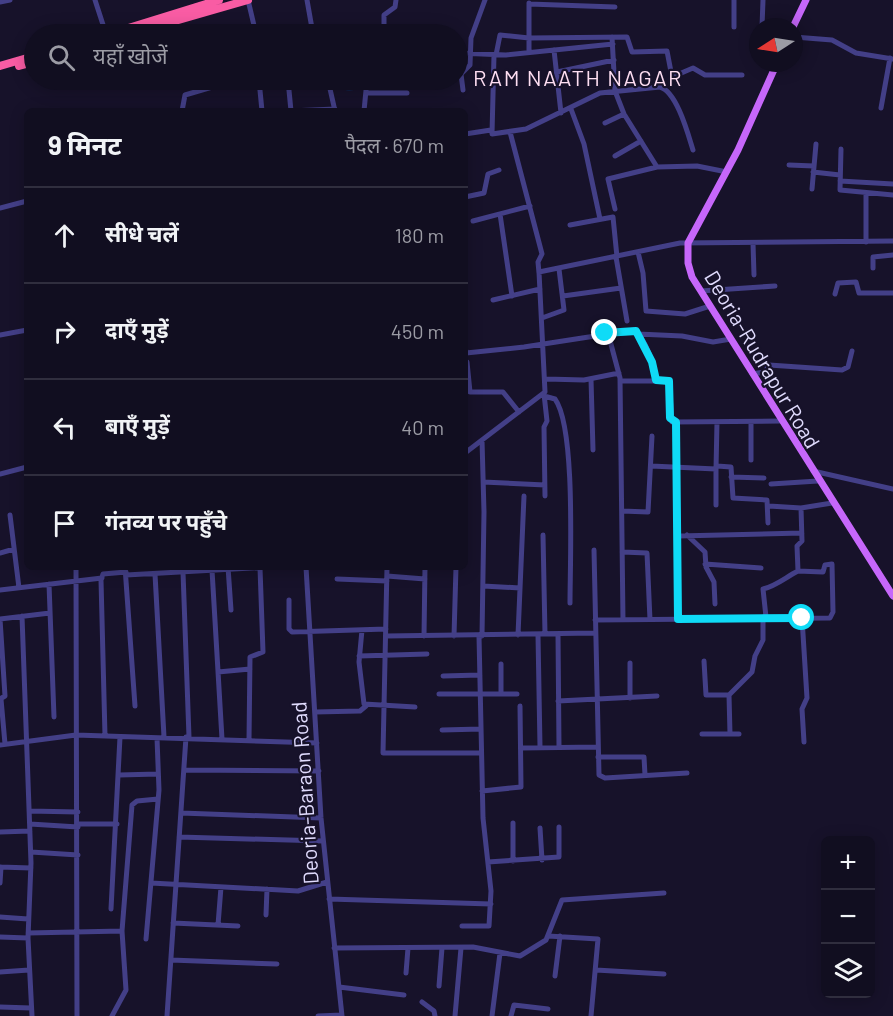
<!DOCTYPE html>
<html lang="hi">
<head>
<meta charset="utf-8">
<style>
  :root { --surface:#110e20; --page:#1e1c2d; --text:#f1f3f6; --muted:#9c9ca5; --line:#302e3e }
  body { margin:0; font-family:Barlow,"Noto Sans Devanagari",sans-serif; background:var(--page); color:var(--text) }
  .controls { position:absolute; right:18px; bottom:18px; display:grid; overflow:hidden; border-radius:9px; box-shadow:0 3px 15px #0003 }
  .controls button { width:54px; height:54px; display:grid; place-items:center; padding:0; border:0; border-bottom:2px solid var(--line); background:var(--surface); color:var(--text); font:30px sans-serif }
  .compass { position:absolute; left:749px; top:18px; width:54px; height:54px; border-radius:50%; background:var(--surface); box-shadow:0 3px 15px #0003; rotate:258deg }
  .stop { position:absolute; width:18px; height:18px; margin:-14px; border:4px solid #0fdbf7; border-radius:50%; background:#fff }
  .stop.end { background:#0fdbf7; border-color:#fff; box-shadow:0 2px 6px #0008 }
  .list { margin:0; padding:0; list-style:none }
  h2 { display:flex; justify-content:space-between; align-items:center; height:78px; margin:0; padding:0 24px; font-size:26px }
  h2 small { font-size:20px; font-weight:400; color:var(--muted) }
  .list li { display:grid; grid-template-columns:39px 1fr auto; gap:18px; align-items:center; box-sizing:border-box; height:96px; padding:0 24px; border-top:2px solid var(--line) }
  .list b { display:block; font-size:22px; white-space:nowrap }
  .list em { font-size:20px; font-style:normal; color:var(--muted) }
  .icon { flex:none; width:33px; height:33px; fill:none; stroke:currentColor; stroke-width:2; stroke-linecap:round; stroke-linejoin:round }
  .map { position:relative; flex:none; width:893px; height:1016px; overflow:hidden }
  .search { position:absolute; background:var(--surface); box-shadow:0 3px 15px #0003; left:24px; top:24px; width:444px; height:66px; display:flex; align-items:center; gap:15px; box-sizing:border-box; padding:0 21px; border-radius:33px; color:var(--muted); font-size:22px }
  .panel { position:absolute; background:var(--surface); box-shadow:0 3px 15px #0003; left:24px; top:108px; width:444px; height:462px; border-radius:9px }
  .map>svg:first-child { display:block }
  .water { fill:#0f244c }
  .lines { fill:none; stroke-linecap:round; stroke-linejoin:round }
  .minor { stroke:#433f87; stroke-width:5 }
  .major { stroke:#c667fa; stroke-width:7 }
  .highway { stroke:#f95ca4; stroke-width:8 }
  .route { stroke:#0fdbf7; stroke-width:8 }
  .labels { text-anchor:middle; dominant-baseline:central; stroke-width:4.5; stroke-linejoin:round; paint-order:stroke }
  .street-label { font-size:21px; fill:#e1dcfe; stroke:#17122a }
  .neighbourhood-label { font-size:22px; letter-spacing:1.5px; fill:#fedef2; stroke:#17122a }
</style>
</head>
<body>
<div class="map">
<svg width="893" height="1016" viewBox="0 0 893 1016">
  <rect width="100%" height="100%" fill="#17122a"/>
  <path class="water" d="M337,80H361L357,89C346,93 342,90 337,80Z"/>
  <g class="lines">
    <path class="minor" d="M95,0L106,34
      M248,0L256,34
      M307,0L313,34
      M0,2L10,0
      M529,4L615,7
      M734,27V0
      M762,27L763,0
      M384,34V15L395,7L396,0
      M612,37L615,91L624,114L657,167L697,166L727,172
      M794,37L832,40L856,53L893,59
      M554,50L561,113
      M529,52V3
      M458,53L506,55L613,44
      M494,55L492,134L526,129L600,93L660,87C677,92 688,134 693,150
      M496,55L500,35L529,38L627,37L632,52L667,51L672,77L693,68L705,75H742
      M557,72L614,60
      M259,80L262,111
      M288,80L291,111
      M328,80L335,111
      M463,90L461,74L470,65L471,38L485,0
      M366,93H407
      M881,108L890,58
      M571,109L584,144L600,219
      M182,111L185,95L236,80
      M290,111L335,109
      M364,111L367,80
      M605,123L624,114
      M510,132L542,254L538,262L539,273
      M465,134L491,130
      M841,149L840,190L893,195
      M615,156L641,141
      M789,165L814,166
      M813,172L840,175
      M840,181L893,184
      M812,189L816,144
      M465,197L484,193L488,174L499,170
      M0,208L27,201
      M615,209L608,179L657,167
      M500,214L512,296
      M473,221L530,206
      M570,225L613,217L617,257
      M866,242V193
      M753,243L754,275
      M638,252L643,273L646,311L685,314L710,306
      M616,257L627,321
      M873,268V257L893,255
      M701,291L775,286
      M835,294L838,283L856,282L859,293H893
      M563,296L621,288
      M493,300L540,289
      M542,318L564,310L559,269
      M608,333L620,378L623,620
      M638,334L682,336L713,342L731,339
      M0,335L27,330
      M465,343L466,354
      M466,353L524,347L634,330C646,339 654,365 656,380
      M467,362L470,392H503L519,412
      M752,374L765,372L769,365L842,370L848,367L852,351
      M546,379L584,380L619,373
      M591,379L593,450
      M620,381H669L672,422L781,421
      M544,394L547,421L544,427L545,496
      M544,396L555,399C576,428 570,562 570,603
      M676,422L678,619
      M751,422V460
      M465,453L545,392L539,272L680,243L893,241
      M651,466L716,469L717,422
      M717,466L731,467L733,498L767,500L768,523
      M716,469V505
      M813,471L893,489
      M0,474L27,467
      M731,477L764,478
      M483,482L545,485
      M771,484L818,481
      M769,506L801,508L832,503
      M622,511L648,512L652,436
      M10,515L19,588
      M543,535L545,634
      M687,535L705,552L706,567L714,582L715,604
      M678,536L802,533
      M594,550L599,775L605,778L687,773
      M622,552L647,553L650,620
      M0,553L14,549
      M705,564L761,568
      M76,567L77,1016
      M125,567L135,706
      M228,567L231,610
      M306,567L321,818L342,1016
      M387,567L383,753H481
      M212,570L222,739
      M183,572L189,737
      M155,574L164,737
      M126,575L271,567
      M387,576L425,579
      M337,579L387,581
      M49,584L54,717
      M483,586L520,588
      M0,590L102,578
      M289,600V629L292,632L386,629
      M22,616L31,863L28,938L32,1016
      M766,617L763,589C776,586 786,577 798,571
      M802,618L807,698L802,709L804,742
      M0,619L50,613
      M595,620L830,618L833,612L832,564L825,565L823,572L798,571L797,546L802,541L801,508
      M362,630L359,662L364,704L415,707
      M558,634L559,747
      M518,635L524,496
      M538,635L540,747
      M386,636L595,633
      M424,636L425,567
      M454,636L456,567
      M482,636L484,512L482,440
      M359,656L427,654
      M704,661L706,695H729
      M630,663V698
      M501,664V694
      M218,672L250,669
      M443,676L480,675
      M439,694H517
      M0,699L5,696L0,619
      M1,699L5,744
      M558,701L657,696
      M315,712L360,711L366,706
      M442,730L481,729
      M702,734H739
      M730,734L729,695L752,672L755,656L763,640V617
      M105,736L101,580L103,574L126,572
      M249,740L250,657L263,652L260,568
      M0,745L76,735L317,743
      M521,748L598,747
      M598,757H644L645,775
      M184,770L319,771
      M119,775L158,774
      M482,791L521,787L520,706
      M29,811L78,812
      M181,813L321,818
      M513,823V861
      M30,824L78,827
      M78,824H117
      M540,828L542,860
      M0,832L30,831
      M179,837L323,841
      M31,852L78,855
      M488,862L559,857V827
      M0,867L31,868
      M0,883L1,867
      M151,883L298,891L327,882
      M329,899L491,904
      M111,909L120,737
      M266,915L267,889
      M0,917L28,919
      M173,923L238,926
      M218,925L221,887
      M462,926H489L491,891L483,818L479,636
      M28,933L122,931
      M548,936L598,939L591,1016
      M0,937L28,938
      M146,939L159,790L157,738
      M334,948L473,947L520,956L546,940L562,900L664,893
      M171,960L277,964
      M596,970L664,974
      M0,972L29,970
      M406,973L408,948
      M555,976L560,936
      M439,986L442,948
      M339,987L404,995
      M422,1002L434,1011L435,1016
      M0,1007L31,1008
      M112,1016L126,990L122,931L132,805L137,801L158,799
      M167,1016L186,737
      M318,1016L342,1015
      M455,1016L461,948
      M492,1016L500,953
      M511,1016L514,1005L548,1009"/>
    <path class="major" d="M793,27L806,0
      M777,63L738,150L688,243V263L692,277L893,596"/>
    <path class="highway" d="M109,34L219,0
      M130,34L248,0
      M0,66L34,56
      M19,66L34,62"/>
  </g>
  <g class="lines">
    <path class="route" d="M605,333L636,331L652,362L656,380L669,381L670,418L676,422L678,619L802,618"/>
  </g>
  <g class="labels">
    <g class="street-label">
      <text transform="translate(763 359) rotate(59)">Deoria-Rudrapur Road</text>
      <text transform="translate(304 793) rotate(-94)">Deoria-Baraon Road</text>
    </g>
    <g class="neighbourhood-label">
      <text x="578" y="77">RAM NAATH NAGAR</text>
    </g>
  </g>
</svg>
<div class="controls">
<button>+</button>
<button>−</button>
<button><svg class="icon" aria-label="layers" viewBox="0 0 24 24"><path d="M12 4l9 5-9 5-9-5zM3 14l9 5 9-5"/></svg></button>
</div>
<svg class="compass" viewBox="-18 -18 36 36"><path d="M0-13l5 13h-10z" fill="#e53935"/><path d="M0 13l5-13h-10z" fill="#9c9ca5"/></svg>
<div class="stop" style="left:802px;top:618px"></div>
<div class="stop end" style="left:605px;top:333px"></div>
<div class="search"><svg class="icon" aria-label="search" viewBox="0 0 24 24"><circle cx="10" cy="10" r="6"/><path d="M15 15l6 6"/></svg>यहाँ खोजें</div>
<section class="panel">
<h2>9 मिनट<small>पैदल · 670 m</small></h2>
<ul class="list">
<li><svg class="icon" aria-label="ahead" viewBox="0 0 24 24"><path d="M12 20V5M6 11l6-6 6 6"/></svg><div><b>सीधे चलें</b></div><em>180 m</em></li>
<li><svg class="icon" aria-label="right" viewBox="0 0 24 24"><path d="M7 20v-9h11M14 6l5 5-5 5"/></svg><div><b>दाएँ मुड़ें</b></div><em>450 m</em></li>
<li><svg class="icon" aria-label="left" viewBox="0 0 24 24"><path d="M17 20v-9H6M10 6l-5 5 5 5"/></svg><div><b>बाएँ मुड़ें</b></div><em>40 m</em></li>
<li><svg class="icon" aria-label="arrive" viewBox="0 0 24 24"><path d="M6 21V4h12l-3 4 3 4H6"/></svg><div><b>गंतव्य पर पहुँचे</b></div></li>
</ul>
</section>
</div>
</body>
</html>
